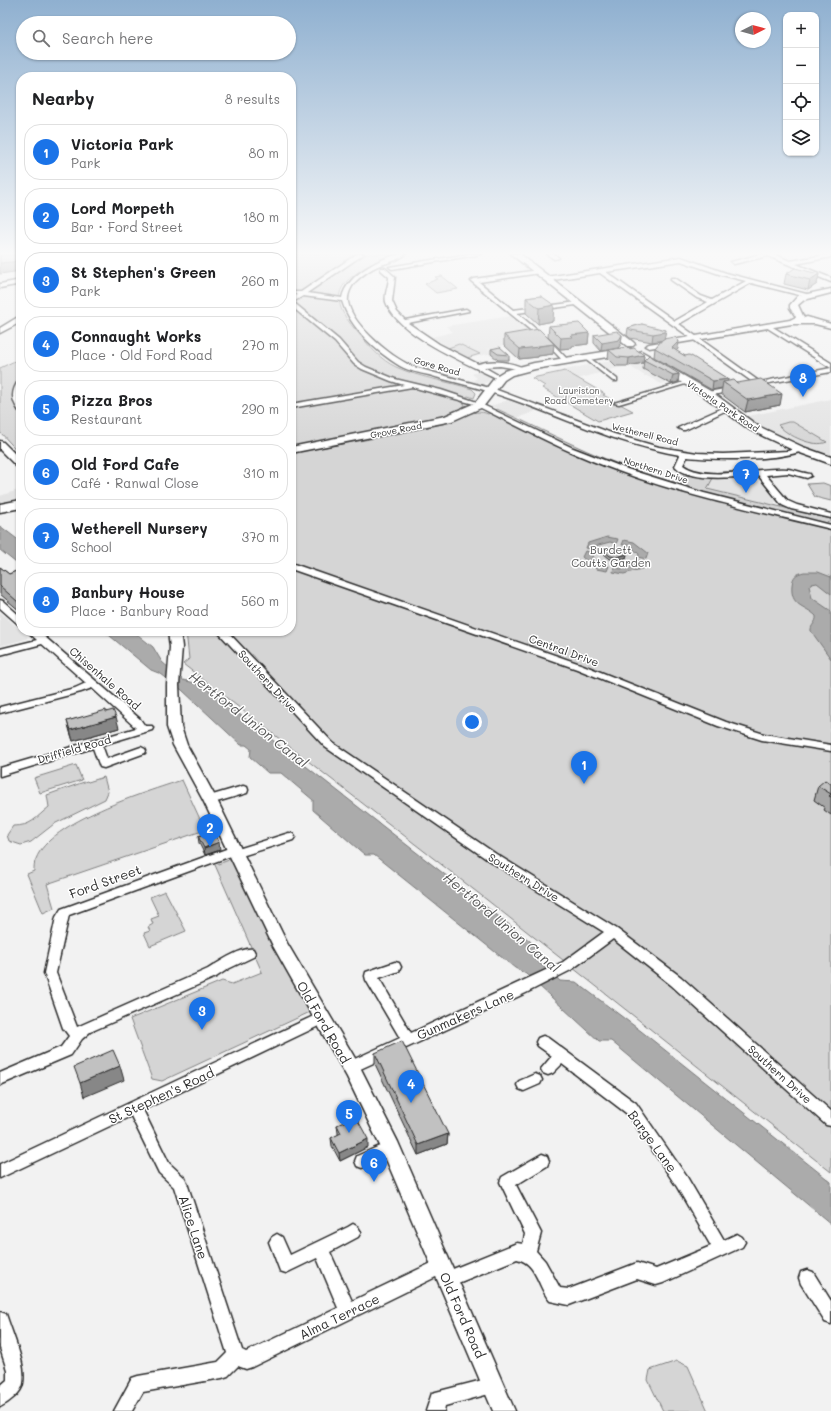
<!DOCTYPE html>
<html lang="en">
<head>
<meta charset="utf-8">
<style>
  :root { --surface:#fff; --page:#f6f6f6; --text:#202124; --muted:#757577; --line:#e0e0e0; --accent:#1a73e8 }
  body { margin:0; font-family:Mali,sans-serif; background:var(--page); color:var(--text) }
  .controls { position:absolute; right:12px; top:12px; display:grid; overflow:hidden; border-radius:8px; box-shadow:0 1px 3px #0004 }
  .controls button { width:36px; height:36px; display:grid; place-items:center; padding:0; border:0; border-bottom:1px solid var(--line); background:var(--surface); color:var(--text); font:20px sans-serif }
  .compass { position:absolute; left:735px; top:12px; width:36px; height:36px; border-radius:50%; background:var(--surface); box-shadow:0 1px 3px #0004; rotate:84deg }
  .you { position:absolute; left:472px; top:722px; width:14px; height:14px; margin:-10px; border:3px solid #fff; border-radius:50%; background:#1a73e8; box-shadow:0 0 0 6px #1a73e833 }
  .badge { display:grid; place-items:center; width:26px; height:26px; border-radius:50%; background:var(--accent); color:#fff; font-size:13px; font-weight:700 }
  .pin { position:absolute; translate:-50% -33px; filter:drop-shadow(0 1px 2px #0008) }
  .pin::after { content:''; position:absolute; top:21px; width:14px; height:12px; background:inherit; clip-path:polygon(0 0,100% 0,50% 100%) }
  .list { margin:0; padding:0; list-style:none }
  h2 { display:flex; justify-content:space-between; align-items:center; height:52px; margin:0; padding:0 16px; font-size:17px }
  h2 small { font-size:13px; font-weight:400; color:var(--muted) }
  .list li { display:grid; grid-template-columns:26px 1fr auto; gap:12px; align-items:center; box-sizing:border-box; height:56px; margin:0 8px 8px; padding:0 8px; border:1px solid var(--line); border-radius:16px }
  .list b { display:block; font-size:15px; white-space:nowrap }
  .list p { margin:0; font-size:13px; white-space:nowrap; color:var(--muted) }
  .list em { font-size:13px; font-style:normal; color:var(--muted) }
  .icon { flex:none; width:22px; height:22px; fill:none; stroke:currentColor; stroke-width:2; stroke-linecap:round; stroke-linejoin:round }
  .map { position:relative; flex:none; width:831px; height:1411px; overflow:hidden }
  .search { position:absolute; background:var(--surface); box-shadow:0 1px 3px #0004; left:16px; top:16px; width:280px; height:44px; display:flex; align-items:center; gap:10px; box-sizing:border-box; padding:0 14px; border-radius:22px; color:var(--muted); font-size:15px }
  .panel { position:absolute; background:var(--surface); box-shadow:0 1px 3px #0004; left:16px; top:72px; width:280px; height:564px; border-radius:16px }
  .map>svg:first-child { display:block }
  .built { fill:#e3e3e3 }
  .green { fill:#d5d5d5; stroke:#808080 }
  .water { fill:#ababab; stroke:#787878 }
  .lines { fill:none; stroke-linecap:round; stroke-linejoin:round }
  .street-casing { stroke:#2b2b2b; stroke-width:3 }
  .secondary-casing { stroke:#2b2b2b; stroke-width:3 }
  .primary-casing { stroke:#2b2b2b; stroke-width:3 }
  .street { fill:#fff; fill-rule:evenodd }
  .secondary { fill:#fff; fill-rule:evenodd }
  .primary { fill:#fff; fill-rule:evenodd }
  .wall { fill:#a6a6a6; stroke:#2b2b2b }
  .shaded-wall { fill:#878787; stroke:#2b2b2b }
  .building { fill:#c1c1c1; stroke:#2b2b2b }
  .labels { text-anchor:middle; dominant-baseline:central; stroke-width:3; stroke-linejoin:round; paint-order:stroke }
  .far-street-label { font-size:9px; fill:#2b2b2b; stroke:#fff }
  .far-park-label { font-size:9px; fill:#565656; stroke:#fff }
  .park-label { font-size:11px; fill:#565656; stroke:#fff }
  .street-label { font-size:11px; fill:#2b2b2b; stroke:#fff }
  .near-street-label { font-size:13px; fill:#2b2b2b; stroke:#fff }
  .near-water-label { font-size:14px; font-style:italic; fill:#585858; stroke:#fff }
</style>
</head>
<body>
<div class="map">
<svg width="831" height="1411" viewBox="0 0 831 1411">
  <rect width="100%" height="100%" fill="#f2f2f2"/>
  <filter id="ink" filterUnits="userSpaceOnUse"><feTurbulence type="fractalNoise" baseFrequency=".025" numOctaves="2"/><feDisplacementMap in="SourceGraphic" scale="8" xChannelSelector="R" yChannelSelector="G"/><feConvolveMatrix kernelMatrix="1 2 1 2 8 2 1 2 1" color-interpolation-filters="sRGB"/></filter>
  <g filter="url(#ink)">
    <path class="built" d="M511,316L531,333L508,336L503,335L513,343L488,349L493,353L501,352L510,360L497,361L489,354L467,358L432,337L453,332L446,326Z
      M638,356L648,362L681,381L671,384L668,382L661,384L647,376H645L629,366L609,370L600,363Z
      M588,365L600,373L577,379L565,370Z
      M483,370L489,376L490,381L483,384L470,383L477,378L472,374Z
      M831,399V458L795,443L743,417Z
      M508,400L536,411L517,418L491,406Z
      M732,477H739L762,482L776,501L774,505L706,489L713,478H731Z
      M21,489V497L3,503L0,500V496Z
      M0,612L28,637L26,639L0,646Z"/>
    <path class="green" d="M291,254H396C378,262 332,277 340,305C343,316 352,326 360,335C370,347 381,360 396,367C420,378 447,381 472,389L476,393L474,398L468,396L460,401L465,404L463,408L440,418L291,447Z
      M442,276L458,289L436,293L425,284L438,279L435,277Z
      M459,344L480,354L467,358L448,348Z
      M21,358V455L0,432V368Z
      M565,371L605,394L603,395L633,411L598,421L542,388L545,386L532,378Z
      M497,409C557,436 614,468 679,483L683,475L713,478L707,489L831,519V1172L482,896L183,664L189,659L186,631H291V453C341,444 392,436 442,424C457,421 473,407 488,414Z
      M788,422H793L827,442C814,448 788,436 778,425Z
      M823,483L831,486V501L815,497L807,484Z
      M76,765L82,780L40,793L34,778Z
      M104,777L108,792L105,799L54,824L31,842L21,845L9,841L7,835L13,826C32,826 35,818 49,807L47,795L87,781L88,782Z
      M182,780L205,830L47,884L54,908L43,913L27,874L34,871C34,867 34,862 36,859C50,821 146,792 182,780Z
      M232,859L283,963L310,1012L162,1081L152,1079L130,1019L222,981L232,984L262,972L215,865Z
      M165,891L186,931L150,946L144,933L150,931L148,927L153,924L151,919L159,916L150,897Z
      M677,1361L688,1366L708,1411H663L648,1380L650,1370Z"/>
    <path class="water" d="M0,526L21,542V567L0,550Z
      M607,537L618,539L616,544L610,542L595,546V550L586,548L588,543Z
      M624,540L634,542L648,553L646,559L638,557L639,554L629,545H622Z
      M585,551L594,553L592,557L602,565L609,566L607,571L596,569L582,557Z
      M637,560L646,562L644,568L624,574L613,572L614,567L621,569L636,564Z
      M804,572H818L831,577V594L817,583L812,584L809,586L812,598L831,611V659L811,631C810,625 817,623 816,616C805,605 790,607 792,585C793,576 796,574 804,572Z
      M104,631H133L153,647L162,662L183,680L202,685L530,941L536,949L539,963L560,981L576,982L641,1031L831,1182V1224L611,1041H599L526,974L515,968L374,855H365L313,810V800L281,773H268L250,757L251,749L246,745H241L182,690L161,674L151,670Z"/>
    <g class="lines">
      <defs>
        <path id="street" d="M357,254H364L307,293L342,298C346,275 385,254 406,254C400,259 391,262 384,264C374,266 362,275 355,282C351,287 347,295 348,302C352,326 395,361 417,368L497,390L614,434L659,447L697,453L723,454L788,451L799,447H802V451C775,461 716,460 687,457L683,465C707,483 760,466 788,469C795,470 803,473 810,474L811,476L807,478L788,473L766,475L788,501L797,505L831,514V518L791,509L782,505L758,475C737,477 690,483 675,466L680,455C610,443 556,413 490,392C470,385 449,381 429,375C419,373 409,371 400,366C377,352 350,328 342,301L303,296L293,302L339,340L358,362L366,367L395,379L441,390L477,402L474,404L412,387L291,408V404L404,385L391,381L362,369L354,364L335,342L291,306V298L297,295L294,293L295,292H301Z
          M468,254H482L392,269L389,267Z
          M547,254H554L559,258L554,259Z
          M761,254H773L790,261L831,254V257L796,264L831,278V282L768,256L734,264L731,262Z
          M681,257L726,273L814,296L811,298L751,283L679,324L760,382L831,368V372L753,386L752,385L754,383L600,273L546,281L543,279L546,277ZM681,261L722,275L746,281L712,300L701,296L675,278H671V280L697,298L708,302L675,321L606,272Z
          M381,268H385L395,277L392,301L397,312L405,320L466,309L469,311L408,323L439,344L478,364C494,359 509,362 524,368V370L500,366L484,367L503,378L498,379C467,363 398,336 386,302C384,294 389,285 389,277L381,270Z
          M538,270L541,272L540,273L479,282L513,310L578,302L579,303L576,305L517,313L550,341L568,360V362H564L546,343L471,281L474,279Z
          M21,280V284L0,288V284Z
          M768,324L831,363V368L766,327V325Z
          M587,356L617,379V381H613L585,359L584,358Z
          M21,379L19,396L21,412L19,411C11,400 11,391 19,380Z
          M687,381L692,382L619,404L614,403Z
          M735,387L737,388V390L708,396L705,394L708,392Z
          M483,405L573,448L627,469L704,493L831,525V529C761,512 689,497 621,472C572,455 527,431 481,408V406Z
          M727,406L729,407V409L685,430H682L678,428Z
          M291,563L583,665L726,722L764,734L831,745V751L762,740L718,726L577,669L291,569Z
          M0,600L3,601L21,617V625L18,624L0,608Z
          M27,631H38L140,719L145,726H152L153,728L152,730L102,745L107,759L141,747L145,749L146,751L145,753L104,768L100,767L93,748L0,776V768L136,728L92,688L81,692L0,713V707L75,688L86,683L42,644L0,655V649L37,640Z
          M217,631H227L333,743L496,854L617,929L681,977L831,1111V1126L826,1125L671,985L613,939L571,970L526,993L356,1071L351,1073L346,1071L344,1067L346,1063L400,1038L366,980L365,976L366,972L395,962L399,963L401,967L399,971L379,978L411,1033L563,962L604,932L488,860L325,747Z
          M243,786L247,787L248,790L247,793L210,804L206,803L205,800L206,797Z
          M289,833L293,834L295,837L293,840L235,858L231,856L69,915L56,973L77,1027L208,969C217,963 243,946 253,949L255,953L253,957L228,969L216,977L90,1032L82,1039L71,1055L0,1085V1073L61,1047L69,1036L63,1028L44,973L56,917L61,909L229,848L233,847L238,849Z
          M322,1012L327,1014L329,1018L327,1022L143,1110L169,1163L185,1178L187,1183L242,1350L246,1352L338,1308L317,1258L286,1273L280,1271L269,1242L272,1237L277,1234L282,1237L290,1255L348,1227L353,1224L358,1227L361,1232L358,1237L330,1252L352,1301L442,1258L448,1260L450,1266L448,1271L517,1243L523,1244L525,1234L500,1182L502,1177L542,1154L547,1156L549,1161L547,1166L516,1185L541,1233L536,1251L545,1261L560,1288L569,1289L637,1263L656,1269L711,1246L677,1187L632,1120L626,1113L562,1064L553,1073L548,1075L543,1073L541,1069L552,1056L538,1046L536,1042L538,1038L543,1036L548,1038L636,1103L687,1177L724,1240L737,1234L742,1237L745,1242L742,1247L663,1283L656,1285L637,1279L569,1305L550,1301C538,1288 537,1263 517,1259L448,1287L442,1285L440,1279L442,1274L252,1367L246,1369L238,1366L228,1376L222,1378L143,1392L132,1411H114L132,1378L138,1376L218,1362L227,1353L174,1187L159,1173L131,1116L0,1178V1164Z
          M535,1074L540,1076L542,1080L540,1084L524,1091L519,1089L517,1085L519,1081Z
          M391,1141L396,1143L398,1148L396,1153L362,1168L357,1166L355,1161L357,1156Z
          M807,1270L813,1272L831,1301V1324L825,1322L801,1284L799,1278L801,1272Z
          M0,1312L6,1314L8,1320C14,1338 26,1365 23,1383C22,1393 8,1403 0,1407V1386L7,1380V1370L0,1348Z
          M494,1377L500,1379L502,1385L500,1391L445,1406L444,1411H426L432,1393Z"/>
        <path id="secondary" d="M831,289V293L804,300L798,305L804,318L807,317L831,324V328L815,324H792L649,348L645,346L649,344L790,320L796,317L790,308V305L798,296Z
          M18,317H21V322L0,333V328Z
          M0,441L3,442L21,460V469L18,468L0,450Z
          M168,631H180L182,647L179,685L181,727L187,745L217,800L287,943L359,1065L398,1142L515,1411H493L383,1152L347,1077L273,946L203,800L173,745L167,727V685L170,647Z"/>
        <path id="primary" d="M511,254H520L633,342L635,344L633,346H627Z
          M628,348L631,349L633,351L631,353L535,369L512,375L504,380L483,407L452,421L291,453V447L445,416L475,403L496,376L504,371L534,363Z
          M641,351L712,392L758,426L803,447L831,457V464L795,451L750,430L704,396L638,356L636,354Z
          M21,500V508L0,512V504Z"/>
      </defs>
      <use href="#street" class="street-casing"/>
      <use href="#secondary" class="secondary-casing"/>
      <use href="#primary" class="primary-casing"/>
      <use href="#street" class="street"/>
      <use href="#secondary" class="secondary"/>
      <use href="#primary" class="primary"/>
    </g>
    <path class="wall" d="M786,274H819L817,284L808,290L784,284Z
      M541,296L553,321L538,324L526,313V298Z
      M642,324L678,349L676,351L728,379L727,381L737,383L780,405L745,412L721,394L722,388L712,390L654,357L655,348L662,340L652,342L630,338L627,335L628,328Z
      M549,326L589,333L588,344L572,346V348L560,349L548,337Z
      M504,335L553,354L538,356V357L519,359L504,345Z
      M594,335H622L621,344L618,348L601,351L594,343Z
      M491,349L509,355V360H498L491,354Z
      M629,349L644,355L643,363L628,366H616L608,358L609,350Z
      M644,360L679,374L678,382L671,384L643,369Z
      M603,550L627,554L626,558L616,560L610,559L603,553Z
      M0,567L9,574L21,569V612L0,594Z
      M106,712L119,728L73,741L70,732L67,721Z
      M831,784V815L824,810L825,808L814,800L818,786Z
      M198,836L220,850L205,855L199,843Z
      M375,1053L448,1134L447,1144L418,1155L375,1064Z
      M337,1125L368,1147L340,1161L332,1146L331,1138L338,1135V1133Z"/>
    <path class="shaded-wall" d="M21,261V271L0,274V263Z
      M819,274L817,284L808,290L810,280Z
      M554,305L553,321L538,324L539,308Z
      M666,330L664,340L652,342L653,334Z
      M589,333L588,344L572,346V348L560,349L561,338L571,335Z
      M622,335L621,344L618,348L601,351L602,343Z
      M679,341L678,349L671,357L672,348Z
      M554,344L553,354L538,356V357L519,359L520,349Z
      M644,355L643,363L628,366L629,358Z
      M679,374L678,382L671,384L673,375Z
      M728,379L727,385L723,382L722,388L712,390L713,381Z
      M782,394L780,405L745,412L748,400Z
      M627,554L626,558L616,560L617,557Z
      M21,601V612L18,602Z
      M116,717L119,728L73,741L70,730Z
      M219,842L220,850L205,855L204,848Z
      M120,1066L124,1080L84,1097L80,1083Z
      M448,1134L447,1144L418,1155V1145Z
      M368,1139V1147L340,1161L339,1153Z"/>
    <path class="building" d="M0,254H21V261L0,263Z
      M795,268L819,274L810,280L786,274Z
      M541,296L554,305L539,308L526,298Z
      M579,323L589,333L571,335L573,337L561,338L549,326Z
      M642,324L666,330L665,332L653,334L631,330L628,328Z
      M539,329L554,344L538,346L539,347L520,349L504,335Z
      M617,331L622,335L619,340L602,343L594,335Z
      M675,337L679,341L672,348L685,356L689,355L693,357L728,379L713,381L655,348L663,339Z
      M500,347L509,355L498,354L491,349Z
      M627,347L629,349L634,348L644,355L629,358L617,357L609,350Z
      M649,355L679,374L673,375L644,360Z
      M761,379L782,394L748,400L723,382L734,380L737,383Z
      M613,547L620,548L627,554L617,557L610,556L603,550Z
      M0,567L9,574L21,569V601L18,602L0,586Z
      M106,710V712L113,710L116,717L70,730L67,721Z
      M825,780L831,784V797L829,796L831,794L818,786Z
      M214,831L219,842L204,848L198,836Z
      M402,1041L448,1134L418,1145L375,1053Z
      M113,1050L120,1066L80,1083L74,1067Z
      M356,1117L368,1139L339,1153L331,1138L341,1133L337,1125Z"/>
  </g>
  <linearGradient id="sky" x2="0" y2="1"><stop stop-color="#8fb0d0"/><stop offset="0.56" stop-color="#f9f9f9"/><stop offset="1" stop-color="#f9f9f9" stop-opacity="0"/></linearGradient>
  <rect width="831" height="452" fill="url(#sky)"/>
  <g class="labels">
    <g class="far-street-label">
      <text transform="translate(437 366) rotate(16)">Gore Road</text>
      <text transform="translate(723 406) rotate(34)">Victoria Park Road</text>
      <text transform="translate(396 430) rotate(-11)">Grove Road</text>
      <text transform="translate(645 434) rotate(14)">Wetherell Road</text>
      <text transform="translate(656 470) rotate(18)">Northern Drive</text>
    </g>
    <g class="far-park-label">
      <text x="579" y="390">Lauriston<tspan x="579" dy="10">Road Cemetery</tspan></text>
    </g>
    <g class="park-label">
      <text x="611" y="549">Burdett<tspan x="611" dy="13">Coutts Garden</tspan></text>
    </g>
    <g class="street-label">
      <text transform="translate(564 650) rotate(20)">Central Drive</text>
      <text transform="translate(105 678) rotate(41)">Chisenhale Road</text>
      <text transform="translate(268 681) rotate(47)">Southern Drive</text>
      <text transform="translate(74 749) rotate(-16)">Driffield Road</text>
      <text transform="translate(524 877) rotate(32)">Southern Drive</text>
      <text transform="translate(780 1074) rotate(42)">Southern Drive</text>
    </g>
    <g class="near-street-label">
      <text transform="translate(105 881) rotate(-20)">Ford Street</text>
      <text transform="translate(465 1014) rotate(-24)">Gunmakers Lane</text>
      <text transform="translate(324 1022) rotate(60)">Old Ford Road</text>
      <text transform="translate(161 1095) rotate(-25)">St Stephen's Road</text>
      <text transform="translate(653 1141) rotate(54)">Barge Lane</text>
      <text transform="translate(194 1227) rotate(72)">Alice Lane</text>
      <text transform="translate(463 1315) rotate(66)">Old Ford Road</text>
      <text transform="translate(339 1316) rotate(-26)">Alma Terrace</text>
    </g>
    <g class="near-water-label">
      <text transform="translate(249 719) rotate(38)">Hertford Union Canal</text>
      <text transform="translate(502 922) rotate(40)">Hertford Union Canal</text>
    </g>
  </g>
</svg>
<div class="controls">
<button>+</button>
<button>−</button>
<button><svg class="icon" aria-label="locate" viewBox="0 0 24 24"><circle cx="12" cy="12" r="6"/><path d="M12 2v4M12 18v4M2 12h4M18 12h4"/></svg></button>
<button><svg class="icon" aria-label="layers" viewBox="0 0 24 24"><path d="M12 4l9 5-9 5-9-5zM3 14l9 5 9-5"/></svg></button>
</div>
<svg class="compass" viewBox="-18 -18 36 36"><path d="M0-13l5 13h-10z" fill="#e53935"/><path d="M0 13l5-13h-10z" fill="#757577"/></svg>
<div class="you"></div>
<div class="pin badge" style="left:584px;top:784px">1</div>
<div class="pin badge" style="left:210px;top:847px">2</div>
<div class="pin badge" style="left:202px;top:1030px">3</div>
<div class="pin badge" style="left:411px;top:1103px">4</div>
<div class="pin badge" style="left:349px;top:1133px">5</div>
<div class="pin badge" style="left:374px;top:1182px">6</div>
<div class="pin badge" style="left:746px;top:493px">7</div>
<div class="pin badge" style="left:803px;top:397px">8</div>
<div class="search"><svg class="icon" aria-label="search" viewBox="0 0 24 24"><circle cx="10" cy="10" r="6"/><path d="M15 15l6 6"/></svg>Search here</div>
<section class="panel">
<h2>Nearby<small>8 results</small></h2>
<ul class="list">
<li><span class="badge">1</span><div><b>Victoria Park</b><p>Park</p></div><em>80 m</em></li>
<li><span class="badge">2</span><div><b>Lord Morpeth</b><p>Bar · Ford Street</p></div><em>180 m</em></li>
<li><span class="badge">3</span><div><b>St Stephen's Green</b><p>Park</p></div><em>260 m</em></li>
<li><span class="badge">4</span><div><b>Connaught Works</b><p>Place · Old Ford Road</p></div><em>270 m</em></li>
<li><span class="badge">5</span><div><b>Pizza Bros</b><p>Restaurant</p></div><em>290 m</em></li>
<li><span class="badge">6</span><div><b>Old Ford Cafe</b><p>Café · Ranwal Close</p></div><em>310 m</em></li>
<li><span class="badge">7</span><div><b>Wetherell Nursery</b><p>School</p></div><em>370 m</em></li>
<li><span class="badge">8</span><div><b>Banbury House</b><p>Place · Banbury Road</p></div><em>560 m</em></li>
</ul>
</section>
</div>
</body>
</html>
